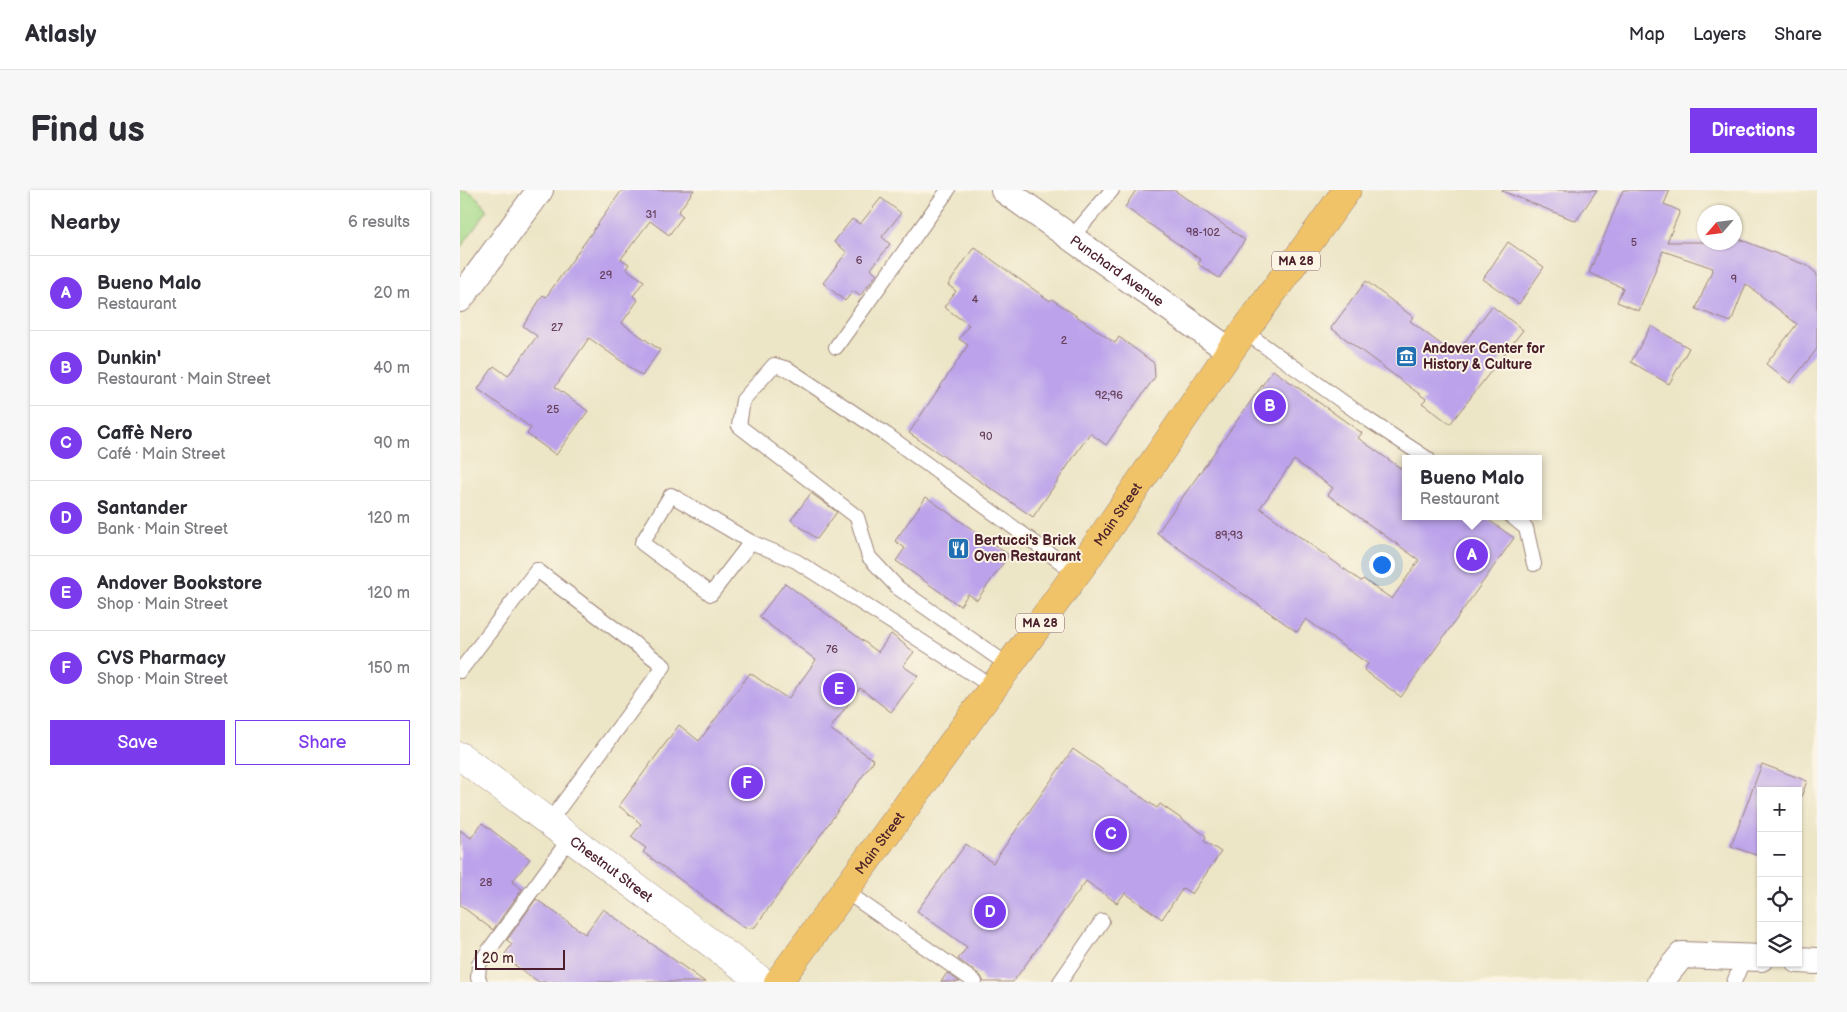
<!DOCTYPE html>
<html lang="en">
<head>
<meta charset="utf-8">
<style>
  :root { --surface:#fff; --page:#f7f7f7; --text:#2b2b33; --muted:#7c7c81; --line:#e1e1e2; --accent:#7c3aed }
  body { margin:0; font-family:"Balsamiq Sans",sans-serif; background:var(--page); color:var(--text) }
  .controls { position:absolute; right:15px; bottom:15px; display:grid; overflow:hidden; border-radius:0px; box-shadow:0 1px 4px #0004 }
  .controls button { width:45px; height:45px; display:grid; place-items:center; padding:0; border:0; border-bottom:1px solid var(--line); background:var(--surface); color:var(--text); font:25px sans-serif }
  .compass { position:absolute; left:1237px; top:15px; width:45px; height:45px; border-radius:50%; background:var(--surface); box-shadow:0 1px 4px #0004; rotate:242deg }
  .scale { position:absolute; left:15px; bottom:12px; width:90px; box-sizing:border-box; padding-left:5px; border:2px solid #4a1f2b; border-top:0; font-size:14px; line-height:18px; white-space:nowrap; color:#4a1f2b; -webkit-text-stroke:4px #fcf5e5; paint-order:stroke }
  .you { position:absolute; left:921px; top:374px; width:18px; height:18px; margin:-12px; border:4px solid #fff; border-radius:50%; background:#1a73e8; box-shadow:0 0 0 8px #1a73e833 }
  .badge { display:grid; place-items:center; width:32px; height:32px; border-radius:50%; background:var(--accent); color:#fff; font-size:16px; font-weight:700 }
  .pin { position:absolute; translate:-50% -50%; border:2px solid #fff; box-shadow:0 1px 5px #0006 }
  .popup { position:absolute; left:942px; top:265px; width:140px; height:65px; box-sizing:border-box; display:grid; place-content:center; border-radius:0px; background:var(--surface); filter:drop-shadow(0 1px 4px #0005); font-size:16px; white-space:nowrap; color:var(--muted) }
  .popup b { font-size:19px; color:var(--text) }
  .popup::after { content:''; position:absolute; left:50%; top:100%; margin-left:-10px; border:10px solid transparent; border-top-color:var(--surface) }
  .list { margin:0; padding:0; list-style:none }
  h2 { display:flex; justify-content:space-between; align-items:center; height:65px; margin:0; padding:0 20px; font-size:21px }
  h2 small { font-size:16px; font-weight:400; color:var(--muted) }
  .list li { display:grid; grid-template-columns:32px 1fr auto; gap:15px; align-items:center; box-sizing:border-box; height:75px; padding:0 20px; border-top:1px solid var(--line) }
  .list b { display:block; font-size:19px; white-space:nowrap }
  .list p { margin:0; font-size:16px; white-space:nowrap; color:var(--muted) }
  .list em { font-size:16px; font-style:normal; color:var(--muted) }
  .actions { display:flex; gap:10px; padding:15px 20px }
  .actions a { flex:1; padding:11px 0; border:1px solid var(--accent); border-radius:0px; text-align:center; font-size:18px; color:var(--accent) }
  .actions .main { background:var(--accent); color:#fff }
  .icon { flex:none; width:28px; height:28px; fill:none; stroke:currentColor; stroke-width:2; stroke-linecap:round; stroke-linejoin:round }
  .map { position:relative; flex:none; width:1357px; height:792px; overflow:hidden; border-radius:0px }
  header { display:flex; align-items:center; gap:30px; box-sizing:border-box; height:70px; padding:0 25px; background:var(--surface); border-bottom:1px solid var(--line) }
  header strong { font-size:24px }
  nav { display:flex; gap:28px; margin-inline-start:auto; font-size:18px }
  .intro { display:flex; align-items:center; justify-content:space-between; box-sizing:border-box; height:120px; padding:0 30px }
  h1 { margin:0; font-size:35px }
  .button { padding:12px 22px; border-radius:0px; background:var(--accent); color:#fff; font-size:18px; font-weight:700 }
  main { display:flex; gap:30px; padding:0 30px }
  aside { flex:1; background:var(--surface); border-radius:0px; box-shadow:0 1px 4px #0004 }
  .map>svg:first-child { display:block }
  .green { fill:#a5da8a; stroke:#787c5a }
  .building { fill:#bba2eb; fill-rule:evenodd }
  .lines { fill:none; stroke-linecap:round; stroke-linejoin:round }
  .service-casing { stroke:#9b8278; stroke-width:16 }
  .minor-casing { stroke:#9b8278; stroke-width:28 }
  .tertiary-casing { stroke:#9b8278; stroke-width:29 }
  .primary-casing { stroke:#9b8278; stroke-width:29 }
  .service { stroke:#fff; stroke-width:14 }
  .minor { stroke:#fff; stroke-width:26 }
  .tertiary { stroke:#fff; stroke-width:28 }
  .primary { stroke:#f1c369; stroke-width:28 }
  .labels { text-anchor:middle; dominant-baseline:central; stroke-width:4; stroke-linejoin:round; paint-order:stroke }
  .number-label { font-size:11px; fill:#66405b }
  .shield { fill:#fcf5e5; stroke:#7f5f63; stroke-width:1 }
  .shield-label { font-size:12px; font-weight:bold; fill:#4a1f2b }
  .street-label { font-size:14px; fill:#4a1f2b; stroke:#fcf5e5 }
  .poi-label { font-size:14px; font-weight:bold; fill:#4a1f2b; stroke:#fcf5e5; text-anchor:start }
</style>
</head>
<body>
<header>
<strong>Atlasly</strong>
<nav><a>Map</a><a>Layers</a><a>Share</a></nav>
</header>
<div class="intro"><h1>Find us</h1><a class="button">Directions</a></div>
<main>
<aside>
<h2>Nearby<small>6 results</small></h2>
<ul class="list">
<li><span class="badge">A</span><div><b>Bueno Malo</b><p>Restaurant</p></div><em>20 m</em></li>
<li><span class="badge">B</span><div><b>Dunkin'</b><p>Restaurant · Main Street</p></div><em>40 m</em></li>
<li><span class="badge">C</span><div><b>Caffè Nero</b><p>Café · Main Street</p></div><em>90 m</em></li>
<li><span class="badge">D</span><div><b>Santander</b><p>Bank · Main Street</p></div><em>120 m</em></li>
<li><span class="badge">E</span><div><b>Andover Bookstore</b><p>Shop · Main Street</p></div><em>120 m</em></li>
<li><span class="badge">F</span><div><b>CVS Pharmacy</b><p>Shop · Main Street</p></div><em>150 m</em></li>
</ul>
<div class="actions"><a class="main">Save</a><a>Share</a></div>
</aside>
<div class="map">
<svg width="1357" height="792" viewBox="0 0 1357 792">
  <rect width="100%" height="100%" fill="#fcf5e5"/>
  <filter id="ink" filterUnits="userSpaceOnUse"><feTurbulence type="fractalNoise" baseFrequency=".02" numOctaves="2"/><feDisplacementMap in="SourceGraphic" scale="10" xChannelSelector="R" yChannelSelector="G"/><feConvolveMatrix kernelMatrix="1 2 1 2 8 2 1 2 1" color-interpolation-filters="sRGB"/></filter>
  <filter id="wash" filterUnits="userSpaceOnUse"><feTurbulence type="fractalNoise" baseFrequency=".0096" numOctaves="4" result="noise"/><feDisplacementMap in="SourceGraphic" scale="20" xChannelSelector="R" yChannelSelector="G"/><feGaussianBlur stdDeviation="1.12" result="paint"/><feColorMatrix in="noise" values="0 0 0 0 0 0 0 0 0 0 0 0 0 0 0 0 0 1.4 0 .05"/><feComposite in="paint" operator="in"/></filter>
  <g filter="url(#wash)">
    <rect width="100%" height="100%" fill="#ece5c6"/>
    <path class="green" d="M0,0C13,0 21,11 27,21L0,58Z"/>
    <g id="blocks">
      <path class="building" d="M162,0H234L218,22L223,26L209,45L190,31L161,69L169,74L166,79L184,91L173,106L178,110L162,133L200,160L182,186L129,148L95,197L128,221L96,265L67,244L71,238L18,199L34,176L48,186L77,146L63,136L83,105L86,107Z
        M676,0H714L785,50L759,88L738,74L741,70L665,17Z
        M1042,0H1137L1116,31L1042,1Z
        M1163,0H1210L1204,14L1220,21L1207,52H1274V47L1348,76L1357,84V159L1330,193L1306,174L1337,134L1286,94L1271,132L1236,119L1253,78L1203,61L1179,121L1157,112L1163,98L1129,83Z
        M421,8L441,23L422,47L430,54L411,79L417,84L400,106L393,101L385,111L363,93L387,62L374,52L392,29L400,34Z
        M1048,52L1084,77L1059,114L1023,89Z
        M514,57L590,111L592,109L655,153L659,147L694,173L695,187L646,255L630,243L573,327L449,243L508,155L499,149L509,135L484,117L496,101L488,95Z
        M906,91L953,127L950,131L995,165L1032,116L1063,140L990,234L962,213L966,209L871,138Z
        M1191,136L1229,158L1209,194L1171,172Z
        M813,180L902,243L898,248L946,282V326H1023L1054,348L941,507L904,480L908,474L846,429L837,442L697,343ZM834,270L873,298L868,305L959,370L932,409L903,389L901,391L800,318Z
        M351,303L377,322L357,349L331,330Z
        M466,307L549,365L517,410L508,404L500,416L436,371L445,358L435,351Z
        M325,393L418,462L431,444L454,462L443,476L458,486L431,522L400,498L370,539L414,570L295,737L285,738L183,662L186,658L171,647L181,634L159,616L219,535L239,551L290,483L328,509L356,470L299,427Z
        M613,559L697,618L700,614L746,646L744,651L761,662L732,704L723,698L702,729L665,703L657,713L626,691L553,792H524L520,785L498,769L507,757L457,721L506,654L533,673Z
        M1302,574L1347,591L1338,615V601H1301V667L1271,656Z
        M22,633L70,669L52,692L62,699L33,740L0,715V640L11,648Z
        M76,709L125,744L143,719L245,792H79L43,767L52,754L47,750Z
        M487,783L500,792H481Z"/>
    </g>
  </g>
  <g filter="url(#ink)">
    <use href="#blocks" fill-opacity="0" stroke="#9b8278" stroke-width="1"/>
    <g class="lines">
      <defs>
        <path id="service" d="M611,48L652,0
          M785,142L907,229L968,269
          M376,157L488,0
          M1051,326L1066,338L1074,374
          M291,352L251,404L182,353L211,305L291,352L336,371L533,497
          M548,475L438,398L409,367L397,327L279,236L283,210L314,175L328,179L427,245L616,383
          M0,481L77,380L204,476L89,632
          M385,701L515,792
          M20,792L18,788L19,774L110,648
          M600,792L642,731
          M1274,792L1284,768"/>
        <g id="minor">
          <path id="s1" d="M544,0L770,161"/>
          <path d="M0,109L80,0"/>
          <path d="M1338,770L1357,771"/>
          <path d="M1200,792L1222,765L1301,768"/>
        </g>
        <g id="tertiary">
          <path id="s2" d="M0,566L303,792"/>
        </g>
        <g id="primary">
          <path id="s3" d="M318,792L624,373L770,161L887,0"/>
        </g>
      </defs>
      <use href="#service" class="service-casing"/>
      <use href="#minor" class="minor-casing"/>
      <use href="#tertiary" class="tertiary-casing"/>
      <use href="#primary" class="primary-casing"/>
      <use href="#service" class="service"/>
      <use href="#minor" class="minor"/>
      <use href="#tertiary" class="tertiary"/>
      <use href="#primary" class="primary"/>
    </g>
  </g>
  <defs>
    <symbol id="museum-square" viewBox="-11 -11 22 22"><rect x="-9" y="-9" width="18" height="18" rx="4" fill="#1f6fb2" stroke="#fcf5e5"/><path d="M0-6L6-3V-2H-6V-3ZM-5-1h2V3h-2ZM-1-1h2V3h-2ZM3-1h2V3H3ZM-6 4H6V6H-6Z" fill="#fff"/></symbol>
    <symbol id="restaurant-square" viewBox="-11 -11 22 22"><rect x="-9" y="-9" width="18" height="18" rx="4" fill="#1f6fb2" stroke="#fcf5e5"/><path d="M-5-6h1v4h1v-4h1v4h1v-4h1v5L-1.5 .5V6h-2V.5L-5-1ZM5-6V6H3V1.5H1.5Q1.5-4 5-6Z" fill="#fff"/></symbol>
  </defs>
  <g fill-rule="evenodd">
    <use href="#museum-square" x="934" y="154" width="25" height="25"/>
    <use href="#restaurant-square" x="486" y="346" width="25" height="25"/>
  </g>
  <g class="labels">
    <g class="number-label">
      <text x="191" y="24">31</text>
      <text x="743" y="42">98-102</text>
      <text x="1174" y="52">5</text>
      <text x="399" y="70">6</text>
      <text x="146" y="85">29</text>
      <text x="1274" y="89">9</text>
      <text x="515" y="109">4</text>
      <text x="97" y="137">27</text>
      <text x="604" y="150">2</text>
      <text x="649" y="205">92;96</text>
      <text x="93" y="219">25</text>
      <text x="526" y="246">90</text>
      <text x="769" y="345">89;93</text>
      <text x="372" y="459">76</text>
      <text x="26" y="692">28</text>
    </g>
    <g class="shield">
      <rect x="812" y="61.5" width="48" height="19" rx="4"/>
      <rect x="556" y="423.5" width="48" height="19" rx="4"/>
    </g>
    <g class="shield-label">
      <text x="836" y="71">MA 28</text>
      <text x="580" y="433">MA 28</text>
    </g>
    <g class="street-label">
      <text stroke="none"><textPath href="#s1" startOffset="139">Punchard Avenue</textPath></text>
      <text stroke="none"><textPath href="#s3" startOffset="578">Main Street</textPath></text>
      <text stroke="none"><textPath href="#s3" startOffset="172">Main Street</textPath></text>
      <text stroke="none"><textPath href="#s2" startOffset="189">Chestnut Street</textPath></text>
    </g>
    <g class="poi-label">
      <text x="963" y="158">Andover Center for<tspan x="963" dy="16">History &amp; Culture</tspan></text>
      <text x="514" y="350">Bertucci's Brick<tspan x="514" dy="16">Oven Restaurant</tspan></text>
    </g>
  </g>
</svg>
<div class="controls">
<button>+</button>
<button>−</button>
<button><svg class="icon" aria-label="locate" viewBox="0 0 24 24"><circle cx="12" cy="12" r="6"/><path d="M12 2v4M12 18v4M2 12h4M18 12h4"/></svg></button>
<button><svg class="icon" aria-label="layers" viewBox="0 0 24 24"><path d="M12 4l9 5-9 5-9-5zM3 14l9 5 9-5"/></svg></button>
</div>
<svg class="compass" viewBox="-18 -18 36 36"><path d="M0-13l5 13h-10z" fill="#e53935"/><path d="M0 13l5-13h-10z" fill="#7c7c81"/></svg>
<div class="scale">20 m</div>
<div class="you"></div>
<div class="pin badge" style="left:1012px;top:365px">A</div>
<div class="popup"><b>Bueno Malo</b>Restaurant</div>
<div class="pin badge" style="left:810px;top:216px">B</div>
<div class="pin badge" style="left:651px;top:644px">C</div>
<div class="pin badge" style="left:530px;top:722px">D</div>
<div class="pin badge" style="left:379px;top:499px">E</div>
<div class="pin badge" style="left:287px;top:593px">F</div>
</div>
</main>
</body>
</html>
